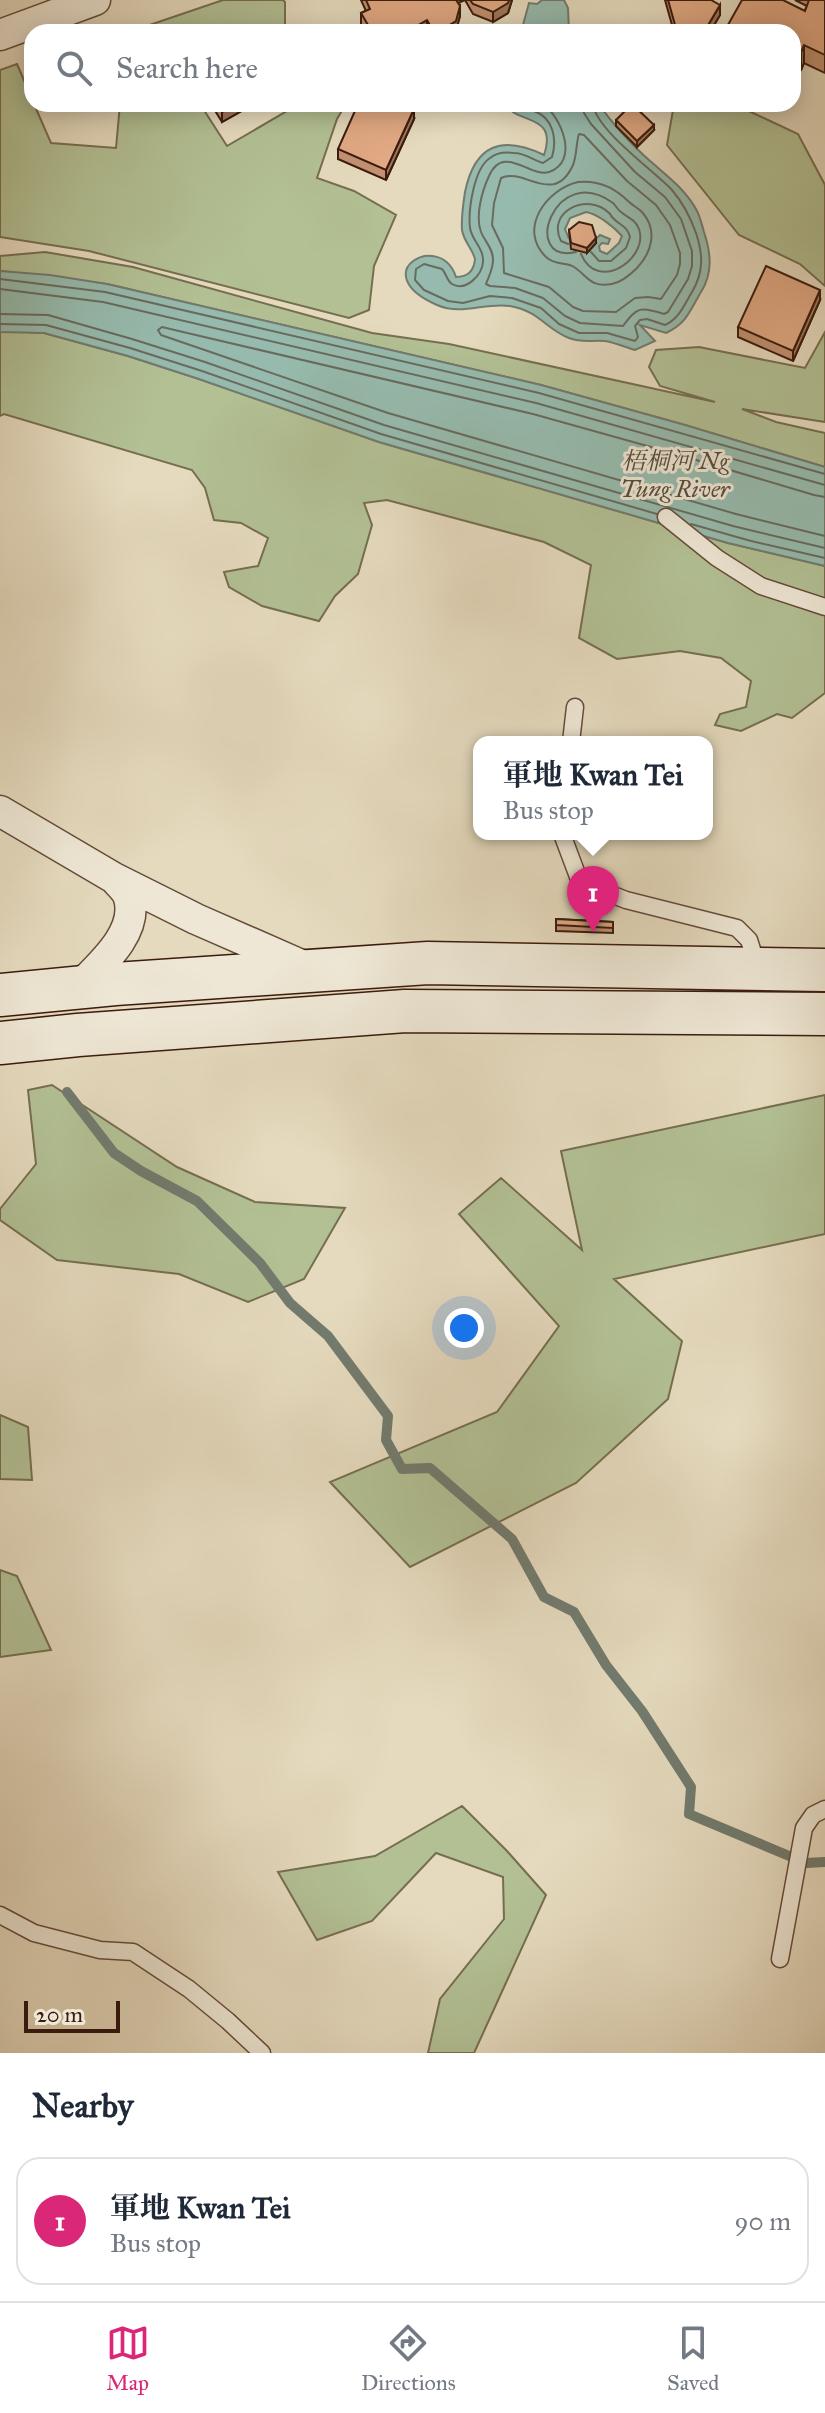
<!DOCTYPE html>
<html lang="en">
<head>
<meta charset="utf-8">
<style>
  :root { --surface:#fff; --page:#f6f6f7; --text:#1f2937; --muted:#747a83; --line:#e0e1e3; --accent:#db2777 }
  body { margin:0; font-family:"IM FELL Great Primer","Noto Serif SC",serif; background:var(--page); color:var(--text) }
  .scale { position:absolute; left:24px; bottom:20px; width:96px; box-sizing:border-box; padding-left:8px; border:4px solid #3b1b0d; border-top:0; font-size:22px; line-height:28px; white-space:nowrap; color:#3b1b0d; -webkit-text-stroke:6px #eee7d5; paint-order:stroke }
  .you { position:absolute; left:464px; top:1328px; width:28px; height:28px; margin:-20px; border:6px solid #fff; border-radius:50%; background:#1a73e8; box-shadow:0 0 0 12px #1a73e833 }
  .badge { display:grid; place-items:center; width:52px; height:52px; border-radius:50%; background:var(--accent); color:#fff; font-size:26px; font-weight:700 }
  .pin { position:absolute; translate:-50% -66px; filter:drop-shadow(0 2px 4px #0008) }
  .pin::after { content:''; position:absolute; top:42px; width:28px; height:24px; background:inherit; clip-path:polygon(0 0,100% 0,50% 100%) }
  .popup { position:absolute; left:473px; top:736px; width:240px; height:104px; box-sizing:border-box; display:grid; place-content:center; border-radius:16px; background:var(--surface); filter:drop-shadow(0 2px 6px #0005); font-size:26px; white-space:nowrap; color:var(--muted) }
  .popup b { font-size:30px; color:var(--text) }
  .popup::after { content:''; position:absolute; left:50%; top:100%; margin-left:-16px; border:16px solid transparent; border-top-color:var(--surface) }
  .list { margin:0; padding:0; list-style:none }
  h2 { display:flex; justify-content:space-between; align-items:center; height:104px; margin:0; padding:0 32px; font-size:34px }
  h2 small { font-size:26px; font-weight:400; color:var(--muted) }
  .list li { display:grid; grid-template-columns:52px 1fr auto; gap:24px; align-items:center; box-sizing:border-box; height:128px; margin:0 16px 16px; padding:0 16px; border:2px solid var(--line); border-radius:24px }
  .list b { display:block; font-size:30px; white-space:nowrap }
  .list p { margin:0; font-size:26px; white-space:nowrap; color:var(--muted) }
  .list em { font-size:26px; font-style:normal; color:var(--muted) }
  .icon { flex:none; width:44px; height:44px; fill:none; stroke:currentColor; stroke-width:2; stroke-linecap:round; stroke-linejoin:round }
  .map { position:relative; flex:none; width:825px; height:2053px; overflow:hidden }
  .search { position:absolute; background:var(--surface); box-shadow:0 4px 20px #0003; left:24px; right:24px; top:24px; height:88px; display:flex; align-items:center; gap:20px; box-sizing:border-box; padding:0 28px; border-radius:24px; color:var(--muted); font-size:30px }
  .sheet { height:248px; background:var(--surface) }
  nav { display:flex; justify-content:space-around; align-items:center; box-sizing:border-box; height:112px; border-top:2px solid var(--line); background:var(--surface); font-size:22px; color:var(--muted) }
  nav a { display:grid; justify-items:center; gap:4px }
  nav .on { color:var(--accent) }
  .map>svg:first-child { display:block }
  .green { fill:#b2c094; stroke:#766e50; stroke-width:2 }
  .water { fill:#96bbae; stroke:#727b6e; stroke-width:2; fill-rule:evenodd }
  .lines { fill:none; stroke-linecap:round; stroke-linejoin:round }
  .shore { stroke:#686b5e; stroke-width:2 }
  .stream { stroke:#727b6e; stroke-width:10 }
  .lane-casing { stroke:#664b39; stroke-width:19 }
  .street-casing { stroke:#664b39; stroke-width:33 }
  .secondary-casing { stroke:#3b1b0d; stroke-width:45 }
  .lane { stroke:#eee7d5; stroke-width:16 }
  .street { stroke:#eee7d5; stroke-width:30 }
  .secondary { stroke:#eee7d5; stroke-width:42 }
  .wall { fill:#c29172; stroke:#3b1b0d; stroke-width:2 }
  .shaded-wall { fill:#9e765c; stroke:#3b1b0d; stroke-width:2 }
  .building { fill:#e1a984; stroke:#3b1b0d; stroke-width:2 }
  .labels { text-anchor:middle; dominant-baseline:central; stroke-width:6; stroke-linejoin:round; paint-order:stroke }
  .water-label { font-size:24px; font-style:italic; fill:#564b3d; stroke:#eee7d5 }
</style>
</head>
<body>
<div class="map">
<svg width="825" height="2053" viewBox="0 0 825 2053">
  <rect width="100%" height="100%" fill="#e5dabe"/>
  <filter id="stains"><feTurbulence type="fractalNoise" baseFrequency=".0025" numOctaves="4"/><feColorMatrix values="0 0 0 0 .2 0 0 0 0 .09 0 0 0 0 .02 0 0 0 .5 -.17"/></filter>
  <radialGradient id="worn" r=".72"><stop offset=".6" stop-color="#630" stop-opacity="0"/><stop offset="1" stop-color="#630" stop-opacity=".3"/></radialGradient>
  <path class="green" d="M223,0H283L285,2V28L275,32H129Z
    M17,64L32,99V104H34L51,143L116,148L120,104H200L227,146L299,104H346L337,119L317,178L354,191L396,215L374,266L369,310L349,318L89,251L0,237V70Z
    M674,104H734L798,134L825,185V286L800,264L739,235L667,145Z
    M45,252L133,267L372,333L449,344L715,402L660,386L649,367L656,350L699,347L805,368L825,332V422L742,409L776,422L825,433V467L685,425L541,385L107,284L0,271V256Z
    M13,331L44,333L128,356L199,379L379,442L728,543L825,566V693L792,718L777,714L741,731L715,725L720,714L746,707L751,681L721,658L680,651L617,659L579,638L591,565L544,542L387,500L364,503L372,525L358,574L335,596L319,621L262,606L229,587L224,572L258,566L268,538L241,523L214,520L205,488L192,470L4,414L0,416V332Z
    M52,1085L177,1167L255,1202L345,1208L304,1279L248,1302L179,1274L57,1260L0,1220V1209L36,1164L28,1090Z
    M825,1095V1234L614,1279L682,1341L668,1399L576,1483L410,1567L330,1482L497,1412L559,1326L459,1214L501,1178L582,1250L561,1151Z
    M0,1415L28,1427L32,1480L0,1479Z
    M0,1570L17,1576L51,1650L0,1657Z
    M462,1806L507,1851L546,1895L474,2053H428L440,1999L504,1919L503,1877L436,1853L372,1921L317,1940L278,1872L375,1856Z"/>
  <path class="water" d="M542,0H564L568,8L569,32H513L516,27L523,25L529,3L537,4Z
    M505,104H599C609,120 635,148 649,160C666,175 684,188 696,209C700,216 702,225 704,232C711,253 713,273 701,292C689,312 687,323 666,333L640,325L655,341L635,350C625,347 616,343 605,341C593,340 581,343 569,338C546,329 539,311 510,306C485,302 462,316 437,305C364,273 440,229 456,277C467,277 474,271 475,259C472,248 464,242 462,230C461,218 463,205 465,192C475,144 502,135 544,155C558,113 518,125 505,104ZM586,212C598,214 614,227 622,236L619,243L607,254L600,251L599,246L602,243L608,244L610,239L600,235L595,240L579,227L569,236V239L565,229L570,218Z
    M0,271L50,275L107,284L541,385L685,425L825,467V566L728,543L379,442L199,379L128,356L44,333L0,332Z"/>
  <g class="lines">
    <path class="shore" d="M515,104C521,108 527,108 534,111C554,118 557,140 552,157L543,163C533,160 525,153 514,153C506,152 496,153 490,158C474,168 468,210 470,228C472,241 484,248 483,262C482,275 466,292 452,284C447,281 446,273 442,269L424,264L416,269L415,280L424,290L448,301L463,303L490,296L512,298L541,308L559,324L579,333H607L635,341L638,337L635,326L640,320L647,319L665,325C679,319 684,305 692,292C704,272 703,254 696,233C690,216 683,203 672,190C653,170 596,130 593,104
      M543,104C561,117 580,161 549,172C530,178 503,143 489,176C482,191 475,216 481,232C485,242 493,248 493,260C493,269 489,276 486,284L490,286L515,288L543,298L565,316L580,323L623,326C637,307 640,306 664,314L668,312L688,279L692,266V251L681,219L665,197L635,172L591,124L584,113L583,104
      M579,134L584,135L627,181L656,205L670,225L680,253V264L677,275L661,299L648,297L635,298L616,312L583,311L573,307L549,287L504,273L503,248L492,225L494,203L501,178C524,167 554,207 573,165C577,155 576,143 579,134Z
      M578,182C598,180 614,187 628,201C632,205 638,208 642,212C658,230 652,252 637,268C630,275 622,282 612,284C590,288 588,276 574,267C566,262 556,266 546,257C517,229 547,189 578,182Z
      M568,244L561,241C546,211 588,192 609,213C611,214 611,217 613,218C620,226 627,225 630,237L626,248L611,261H599L591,252
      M576,252C520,265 554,160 613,203C616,206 618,210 621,212C628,218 635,219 639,229C649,258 598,294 581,254
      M0,279L105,292L539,393L825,474
      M0,289L103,302L536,403L825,485
      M0,314L48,315L132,339L205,362L384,425L733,526L825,548
      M0,324L46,325L130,348L202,371L381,434L657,514
      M825,497L814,495L676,454L533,414L183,332L162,327L158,330L161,335L388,413L736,514L825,536
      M691,524L751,541L825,558"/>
    <path class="stream" d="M67,1092L114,1153L141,1171L197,1201L260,1263L290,1303L328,1336L388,1416L386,1440L402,1469L430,1468L512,1539L544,1597L574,1612L606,1665L642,1711L691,1787L689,1814L806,1863L825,1862"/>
    <defs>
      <path id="lane" d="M666,517L717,558L761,586L825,607
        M571,742L575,707
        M562,834L580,882L626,900L737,928L749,940L757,965
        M0,1915L34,1933L100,1950L133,1952L189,1989L228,2021L262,2053
        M780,1959L804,1828L813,1815L825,1809"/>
      <path id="street" d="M0,35L95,0
        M0,811L114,878L196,919L308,968
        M78,988C99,966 139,933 129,898C127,890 119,884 114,878"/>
      <path id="secondary" d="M0,995L115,984L428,963L825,970
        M0,1043L78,1035L405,1011L825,1014"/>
    </defs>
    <use href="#lane" class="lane-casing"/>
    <use href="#street" class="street-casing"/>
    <use href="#secondary" class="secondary-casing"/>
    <use href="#lane" class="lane"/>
    <use href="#street" class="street"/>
    <use href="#secondary" class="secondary"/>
  </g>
  <path class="wall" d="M361,0H465L458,3L460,16L455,32H428L427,30L424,32H366L361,24V13L366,11Z
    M465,0H512L508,13L493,22L473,14Z
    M665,0H711L720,15L710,32H674Z
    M795,0H825V73L804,63L801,70L794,68L793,32L807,6Z
    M211,104H254L222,122Z
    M414,119L386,180L338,159V149Z
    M616,120L654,130L637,147L616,126Z
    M569,230L596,243L587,253L571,249Z
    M820,300L793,361L738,337V327Z
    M556,919L613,922V933L556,931Z"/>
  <path class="shaded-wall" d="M509,0H512L508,13L493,22V12Z
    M720,5V15L710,32H704Z
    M460,6V16L456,31L443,32V29Z
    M427,20V30L424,32H406Z
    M804,45V63L801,70V52Z
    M794,50V68L793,70V52Z
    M236,104H254L222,122V112Z
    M414,109V119L386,180V170Z
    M654,125V130L637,147V141Z
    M596,238V243L587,253V248Z
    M820,290V300L793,361V351Z"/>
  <path class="building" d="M366,0H456L460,6L456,21L443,29L431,27L427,20L406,32H372L361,13L370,9Z
    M470,0H509L508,3L493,12L473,4Z
    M668,0H711L720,5L704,32H677Z
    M742,0H783L805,11L809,0H825V55L804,45L801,52L794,50L793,52V32H724Z
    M217,104H236L222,112Z
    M358,104H402L414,109L386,170L338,149Z
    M632,104L654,125L637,141L616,120Z
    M579,222L592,225L596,238L587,248L571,243L569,230Z
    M766,266L820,290L793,351L738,327Z
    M556,919L613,922V928L556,925Z"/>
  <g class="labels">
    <g class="water-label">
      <text x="675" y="461">梧桐河 Ng<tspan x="675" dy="28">Tung River</tspan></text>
    </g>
  </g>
  <rect width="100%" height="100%" filter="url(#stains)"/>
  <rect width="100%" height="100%" fill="url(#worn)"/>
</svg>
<div class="scale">20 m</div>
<div class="you"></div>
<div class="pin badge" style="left:593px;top:932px">1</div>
<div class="popup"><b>軍地 Kwan Tei</b>Bus stop</div>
<div class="search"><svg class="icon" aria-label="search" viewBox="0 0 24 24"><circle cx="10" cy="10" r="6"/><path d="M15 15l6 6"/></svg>Search here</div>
</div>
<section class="sheet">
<h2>Nearby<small></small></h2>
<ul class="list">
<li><span class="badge">1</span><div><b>軍地 Kwan Tei</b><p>Bus stop</p></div><em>90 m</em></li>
</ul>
</section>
<nav>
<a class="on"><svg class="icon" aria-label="map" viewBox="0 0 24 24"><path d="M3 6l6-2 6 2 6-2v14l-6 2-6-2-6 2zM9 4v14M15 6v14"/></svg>Map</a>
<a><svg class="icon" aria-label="directions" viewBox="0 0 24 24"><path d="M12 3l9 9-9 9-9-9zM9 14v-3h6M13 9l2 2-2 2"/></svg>Directions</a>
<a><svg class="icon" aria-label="saved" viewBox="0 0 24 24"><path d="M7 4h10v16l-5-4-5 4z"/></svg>Saved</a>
</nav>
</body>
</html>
